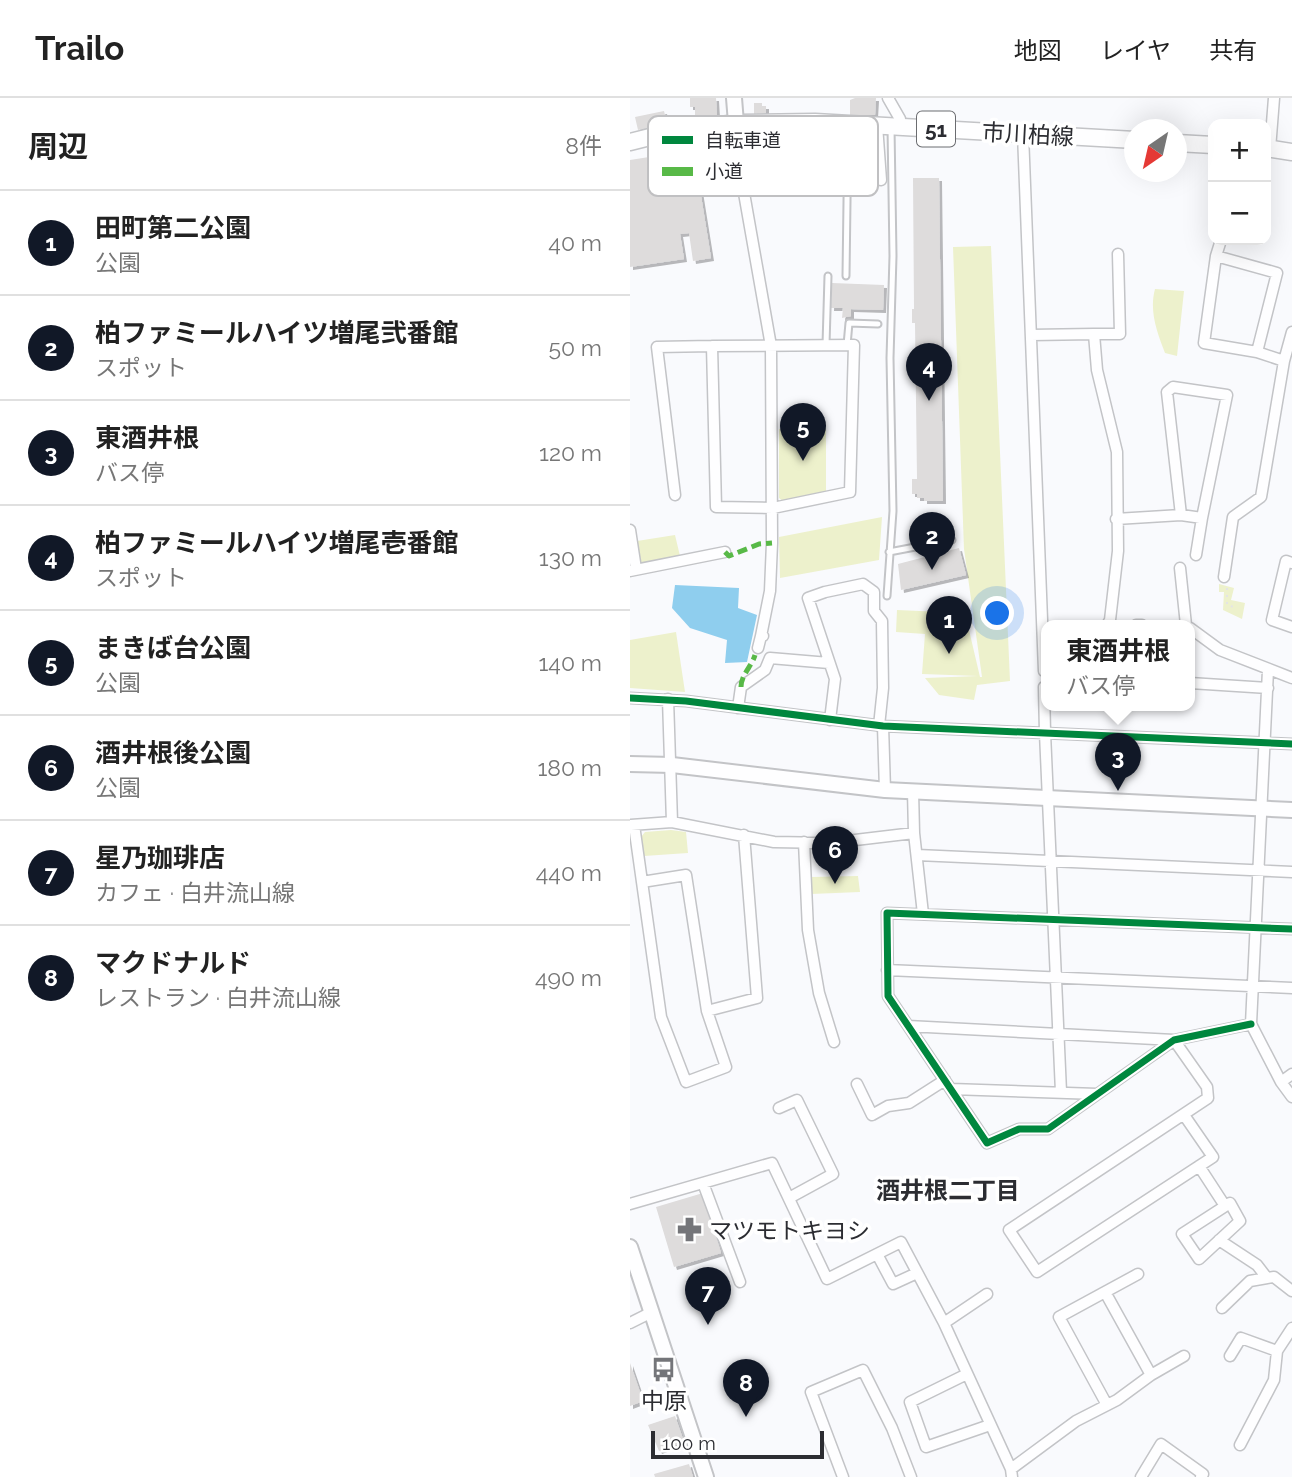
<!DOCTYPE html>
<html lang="ja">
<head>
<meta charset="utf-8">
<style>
  :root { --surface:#fff; --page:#f2f2f2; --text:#222; --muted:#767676; --line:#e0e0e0; --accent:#111827 }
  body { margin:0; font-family:Raleway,"Noto Sans JP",sans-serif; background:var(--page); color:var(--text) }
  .controls { position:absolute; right:21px; top:21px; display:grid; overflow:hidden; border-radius:14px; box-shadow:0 7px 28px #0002 }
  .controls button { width:63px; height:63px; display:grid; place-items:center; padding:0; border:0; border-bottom:2px solid var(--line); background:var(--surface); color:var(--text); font:35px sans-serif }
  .compass { position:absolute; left:494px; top:21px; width:63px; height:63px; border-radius:50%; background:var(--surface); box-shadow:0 7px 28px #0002; rotate:214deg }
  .scale { position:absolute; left:21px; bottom:18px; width:173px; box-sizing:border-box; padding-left:7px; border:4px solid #2c2d32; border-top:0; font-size:19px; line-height:24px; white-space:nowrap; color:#2c2d32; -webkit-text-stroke:5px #fff; paint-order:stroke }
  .you { position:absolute; left:368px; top:516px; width:24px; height:24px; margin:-18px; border:5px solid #fff; border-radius:50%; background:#1a73e8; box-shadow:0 0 0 10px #1a73e833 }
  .badge { display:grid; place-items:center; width:46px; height:46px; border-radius:50%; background:var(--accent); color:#fff; font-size:23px; font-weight:700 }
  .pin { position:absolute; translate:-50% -58px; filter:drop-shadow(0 2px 4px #0008) }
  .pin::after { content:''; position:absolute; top:37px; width:24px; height:21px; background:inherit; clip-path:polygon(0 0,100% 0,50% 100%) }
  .popup { position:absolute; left:411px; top:522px; width:154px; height:91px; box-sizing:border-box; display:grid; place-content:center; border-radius:14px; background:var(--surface); filter:drop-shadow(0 2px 5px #0005); font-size:23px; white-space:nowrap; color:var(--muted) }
  .popup b { font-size:26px; color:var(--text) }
  .popup::after { content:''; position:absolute; left:50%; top:100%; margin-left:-14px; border:14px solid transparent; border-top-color:var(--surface) }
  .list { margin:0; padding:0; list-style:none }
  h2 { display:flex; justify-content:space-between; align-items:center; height:91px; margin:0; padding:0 28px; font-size:30px }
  h2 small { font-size:23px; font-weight:400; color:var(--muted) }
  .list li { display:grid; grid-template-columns:46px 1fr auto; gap:21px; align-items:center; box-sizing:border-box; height:105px; padding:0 28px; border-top:2px solid var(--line) }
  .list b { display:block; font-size:26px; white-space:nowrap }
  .list p { margin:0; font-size:23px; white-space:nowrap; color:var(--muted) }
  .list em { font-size:23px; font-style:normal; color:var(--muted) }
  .map { position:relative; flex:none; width:662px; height:1379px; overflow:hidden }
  header { display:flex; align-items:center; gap:42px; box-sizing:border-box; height:98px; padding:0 35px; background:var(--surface); border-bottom:2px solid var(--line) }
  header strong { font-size:33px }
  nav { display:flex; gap:38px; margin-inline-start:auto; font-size:24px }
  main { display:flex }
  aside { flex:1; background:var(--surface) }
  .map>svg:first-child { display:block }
  .green { fill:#edf1cc }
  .water { fill:#8fceee }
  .building { fill:#dedcdc; filter:url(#shadow) }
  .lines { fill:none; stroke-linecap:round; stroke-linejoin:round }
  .lane-casing { stroke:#c3c4c7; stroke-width:9 }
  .street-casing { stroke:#c3c4c7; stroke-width:13 }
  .secondary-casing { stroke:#c3c4c7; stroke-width:18 }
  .primary-casing { stroke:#c3c4c7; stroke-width:19 }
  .path { stroke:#e4e4e5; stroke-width:2; stroke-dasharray:2 5; stroke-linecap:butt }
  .lane { stroke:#fefeff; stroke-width:5 }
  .street { stroke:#fefeff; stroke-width:10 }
  .secondary { stroke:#fefeff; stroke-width:14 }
  .primary { stroke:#fefeff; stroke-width:16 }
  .quiet { stroke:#58b947; stroke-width:5; stroke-dasharray:10 5; stroke-linecap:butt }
  .cycleway-casing { stroke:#fff; stroke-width:11 }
  .cycleway { stroke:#00873e; stroke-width:7 }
  .labels { text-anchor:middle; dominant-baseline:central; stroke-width:7; stroke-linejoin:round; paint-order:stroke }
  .shield { fill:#fff; stroke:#6b6c70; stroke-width:2 }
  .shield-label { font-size:21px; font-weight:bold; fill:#2c2d32 }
  .street-label { font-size:23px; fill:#2c2d32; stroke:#fff }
  .poi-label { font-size:23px; fill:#2c2d32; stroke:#fff; text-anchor:start }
  .neighbourhood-label { font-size:24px; font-weight:bold; fill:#2c2d32; stroke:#fff }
  .key { fill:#fff; stroke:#c0c0c2; stroke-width:2 }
  .key-label { font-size:19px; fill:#2c2d32 }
</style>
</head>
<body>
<header>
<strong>Trailo</strong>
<nav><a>地図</a><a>レイヤ</a><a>共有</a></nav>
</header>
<main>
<aside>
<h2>周辺<small>8件</small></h2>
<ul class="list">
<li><span class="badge">1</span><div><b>田町第二公園</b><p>公園</p></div><em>40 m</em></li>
<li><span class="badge">2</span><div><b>柏ファミールハイツ増尾弐番館</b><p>スポット</p></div><em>50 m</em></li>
<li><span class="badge">3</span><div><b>東酒井根</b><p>バス停</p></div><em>120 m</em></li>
<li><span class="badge">4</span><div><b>柏ファミールハイツ増尾壱番館</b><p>スポット</p></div><em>130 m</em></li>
<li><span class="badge">5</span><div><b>まきば台公園</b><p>公園</p></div><em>140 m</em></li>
<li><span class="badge">6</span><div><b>酒井根後公園</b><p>公園</p></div><em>180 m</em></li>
<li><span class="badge">7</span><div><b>星乃珈琲店</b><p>カフェ · 白井流山線</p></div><em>440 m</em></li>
<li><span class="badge">8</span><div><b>マクドナルド</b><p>レストラン · 白井流山線</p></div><em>490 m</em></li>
</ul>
</aside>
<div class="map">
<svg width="662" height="1379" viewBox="0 0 662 1379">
  <defs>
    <filter id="shadow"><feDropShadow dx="3" dy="3" stdDeviation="0" flood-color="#0004"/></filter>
  </defs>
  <rect width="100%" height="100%" fill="#f9fafd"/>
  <path class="green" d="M361,148L380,583L347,587L344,602L309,597L295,580L348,578L292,576L295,536L266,534L267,512L335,515L350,579H352L334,451L323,149Z
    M525,191L554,193L547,258L535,255C527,234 519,213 525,191Z
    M196,330V394L153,403L149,400V331Z
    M252,419L249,462L150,480L149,439Z
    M45,437L50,458L14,466L10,463L7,443Z
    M589,486L604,490L601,502L615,505L612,521L593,512L594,494H589Z
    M46,534L55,594L0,590V542Z
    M41,732L56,734L58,755L14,758L11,739L15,734Z
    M228,778L230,794L181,796V779Z"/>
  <path class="water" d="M45,487L109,490L108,510L127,517L117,564L95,565L97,542L60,530L42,510Z"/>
  <path class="building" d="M60,0H86L87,17L65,18V9H60Z
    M225,0H246L245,17H220V2Z
    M124,5H132V8H136V15L124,16Z
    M34,13L37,25L8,32L5,19Z
    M195,38L213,39L212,56H195Z
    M90,40L95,74L76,76L72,43Z
    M226,41H240V56L226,55Z
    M58,42L59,48H63L81,160L63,163L59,135L50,136L54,161L0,169V62L38,56L39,63L52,60L51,55L45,56L43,45Z
    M191,57L215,58V88L189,87Z
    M283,80H309L313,403H294V400H287V396H282V381H287L285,225H282V211H284Z
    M202,185L254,187L253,212L221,211V218L212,220L213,210H201Z
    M329,450L336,477L271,492L268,466Z
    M73,1095L91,1155L44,1169L26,1109Z
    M0,1265L13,1303L0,1308Z
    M45,1318L54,1344L29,1353L18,1327Z
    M59,1366L63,1379H25L24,1376Z"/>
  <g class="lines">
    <defs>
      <path id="lane" d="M216,178L218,29
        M196,247L198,178
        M217,247L219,225L248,226
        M259,454L322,442
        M257,498L263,413L260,260L263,158L261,29"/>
      <path id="street" d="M258,0L270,21V29
        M106,25L108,61L141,248L142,445L140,493L131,538
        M247,27L251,82
        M393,36L414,573
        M640,51L644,0
        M586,158L647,175L627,254L574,245L586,158L591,142
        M464,236H490L488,156
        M401,237L464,236L467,272L487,354L488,453L480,522L477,527
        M224,247L220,394L143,410L86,409L82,248Z
        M627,254L654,263L662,234
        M45,397L27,249L82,248
        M486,421L551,417L537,294L543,289L597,297L572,420L551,417
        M0,432L6,471
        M566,457L572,420
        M662,465L656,463L642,522L662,529
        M550,470L556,527
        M0,473L95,454
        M594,479L603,419L631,399L654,263
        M506,527H512
        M560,530L590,552L662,580
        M128,550L131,538H133
        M638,572L621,926L651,984L662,999
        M560,585L638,590
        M416,590L414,589L415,635L431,994
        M0,600L56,603L253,628L662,646
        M38,601L42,724
        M108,610L111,589L135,572L140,560L199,565
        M200,622L205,581L178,500L195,494L233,486L244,494V513L252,523L253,590L249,628
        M253,628L255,692
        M283,693L284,735L293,816
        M1,727L42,724L144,744L200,745L284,735
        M4,727L31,919L56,984L96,969L77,913L56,777L12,784
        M174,744L178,832L189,895L204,944
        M287,757L662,774
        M257,872L662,890
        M77,913L127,900L114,737
        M621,926L544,942L418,1031H389L357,1045L258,898L257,815L662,831
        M278,928L544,942L577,989L578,1000L379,1132L407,1174L583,1059L554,1017
        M651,984L662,976
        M227,986L242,1017L258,1008L279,1005L315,982
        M321,991L467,996
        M149,1010L167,1002L203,1076L159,1100
        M569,1068L595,1108
        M73,1085L110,1184
        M600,1105L610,1123L569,1161L552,1136Z
        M0,1106L142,1065L197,1181L271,1144L314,1225L381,1371L382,1379
        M589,1142L627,1167L637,1180L644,1179L662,1193
        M247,1156L263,1186L287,1175
        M475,1194L521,1277
        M592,1210L620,1183L637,1180
        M0,1225L22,1214
        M314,1225L357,1196
        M600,1258L611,1240L647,1253
        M337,1276L280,1304L296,1349L360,1327
        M477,1307L429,1219L508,1176
        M610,1347L644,1282L647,1253L662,1230
        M381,1371L446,1323L487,1302L521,1277L554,1258
        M213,1379L181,1294L233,1272L262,1330L281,1379
        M511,1379L531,1346L573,1376L571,1379"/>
      <path id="secondary" d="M104,0L106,25
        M0,666L42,667L255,692L662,712
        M0,1149L76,1379"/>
      <path id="primary" d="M0,44L40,34L106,25L185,24L505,42
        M547,45L583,47
        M636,50L662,54"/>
    </defs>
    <use href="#lane" class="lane-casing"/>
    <use href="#street" class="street-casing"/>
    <use href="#secondary" class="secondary-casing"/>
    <use href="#primary" class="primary-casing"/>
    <path class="path" d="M597,490V507L607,510"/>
    <use href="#lane" class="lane"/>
    <use href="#street" class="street"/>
    <use href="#secondary" class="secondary"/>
    <use href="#primary" class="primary"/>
    <path class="quiet" d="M95,454L99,458L129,446L142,445
      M111,589C111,577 122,568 125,557"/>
    <defs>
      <path id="cycleway" d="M0,600L56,603L253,628L662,646
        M621,926L544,942L418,1031H389L357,1045L258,898L257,815L662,831"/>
    </defs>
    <use href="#cycleway" class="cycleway-casing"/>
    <use href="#cycleway" class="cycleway"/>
  </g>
  <defs>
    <symbol id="pharmacy-bare" viewBox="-9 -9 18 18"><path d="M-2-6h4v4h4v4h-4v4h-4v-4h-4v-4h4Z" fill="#747579" stroke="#fff" stroke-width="2.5" paint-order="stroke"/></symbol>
    <symbol id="bus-bare" viewBox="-9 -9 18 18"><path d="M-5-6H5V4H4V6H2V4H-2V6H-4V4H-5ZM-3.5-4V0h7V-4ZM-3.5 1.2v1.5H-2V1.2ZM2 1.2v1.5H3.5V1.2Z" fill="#747579" stroke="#fff" stroke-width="2.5" paint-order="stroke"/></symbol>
  </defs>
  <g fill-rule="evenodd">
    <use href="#pharmacy-bare" x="42" y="1114" width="35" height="35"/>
    <use href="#bus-bare" x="16" y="1254" width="35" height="35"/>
  </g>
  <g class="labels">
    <rect class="shield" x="287" y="13.5" width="38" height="35" rx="5"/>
    <g class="shield-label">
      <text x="306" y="31">51</text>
    </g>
    <g class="street-label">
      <text transform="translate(398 36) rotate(3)">市川柏線</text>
    </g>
    <g class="poi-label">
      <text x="79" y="1132">マツモトキヨシ</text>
      <text x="34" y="1302" text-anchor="middle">中原</text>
    </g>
    <g class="neighbourhood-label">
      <text x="318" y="1092">酒井根二丁目</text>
    </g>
  </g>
  <rect x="18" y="18" width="230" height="80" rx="10" class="key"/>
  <rect x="32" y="38" width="31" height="8" fill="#00873e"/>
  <rect x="32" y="69" width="31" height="9" fill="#58b947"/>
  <g class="key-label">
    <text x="75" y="49">自転車道</text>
    <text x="75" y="80">小道</text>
  </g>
</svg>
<div class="controls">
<button>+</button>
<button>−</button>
</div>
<svg class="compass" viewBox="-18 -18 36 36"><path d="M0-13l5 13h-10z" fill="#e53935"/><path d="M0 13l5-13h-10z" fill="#767676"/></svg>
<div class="scale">100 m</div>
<div class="you"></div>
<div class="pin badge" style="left:319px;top:556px">1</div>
<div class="pin badge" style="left:302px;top:472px">2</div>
<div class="pin badge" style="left:488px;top:693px">3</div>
<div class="popup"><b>東酒井根</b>バス停</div>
<div class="pin badge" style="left:299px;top:303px">4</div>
<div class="pin badge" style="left:173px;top:363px">5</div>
<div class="pin badge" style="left:205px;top:786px">6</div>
<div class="pin badge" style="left:78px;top:1227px">7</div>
<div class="pin badge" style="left:116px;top:1319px">8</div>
</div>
</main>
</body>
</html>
